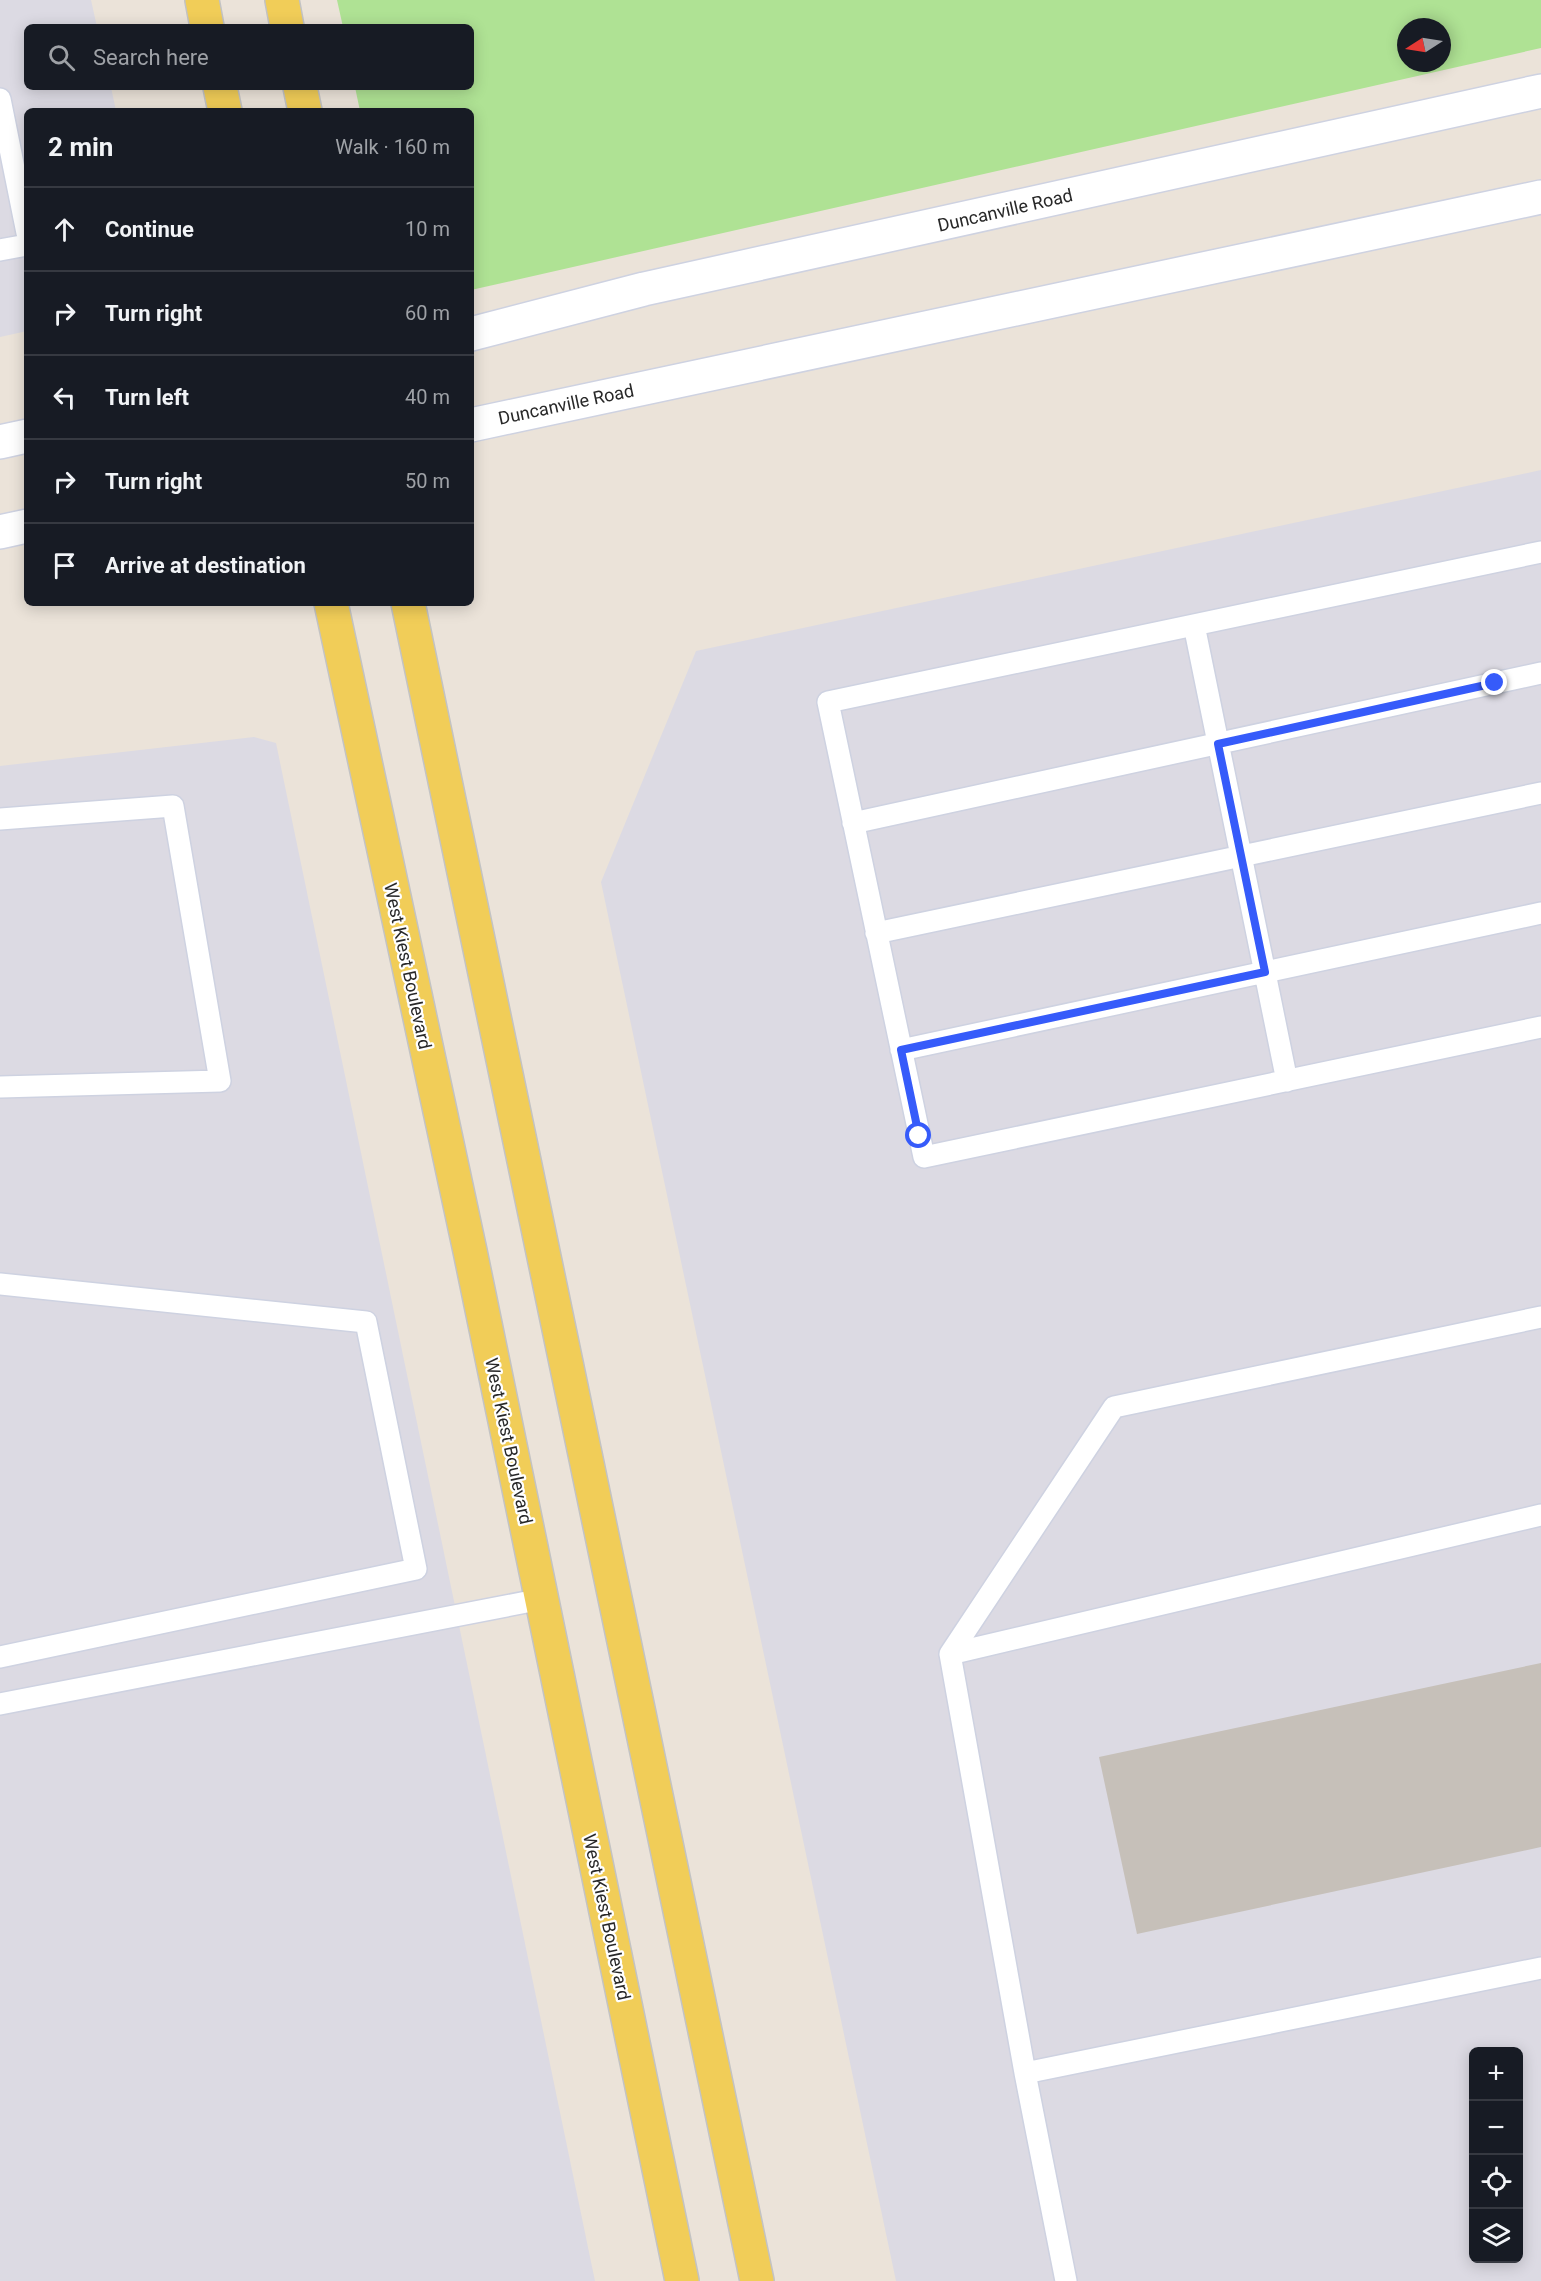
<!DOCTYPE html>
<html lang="en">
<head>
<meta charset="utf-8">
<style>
  :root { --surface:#171b24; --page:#20242c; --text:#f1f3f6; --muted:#9ea1a6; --line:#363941 }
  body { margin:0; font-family:Roboto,sans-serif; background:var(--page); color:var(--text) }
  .controls { position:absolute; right:18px; bottom:18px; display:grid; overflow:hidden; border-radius:9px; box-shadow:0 3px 15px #0003 }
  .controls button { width:54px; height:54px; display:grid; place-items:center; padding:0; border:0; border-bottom:2px solid var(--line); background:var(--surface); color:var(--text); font:30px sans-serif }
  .compass { position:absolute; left:1397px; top:18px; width:54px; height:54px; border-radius:50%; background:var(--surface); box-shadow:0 3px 15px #0003; rotate:258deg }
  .stop { position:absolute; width:18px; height:18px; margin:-14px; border:4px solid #365bfa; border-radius:50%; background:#fff }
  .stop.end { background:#365bfa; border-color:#fff; box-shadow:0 2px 6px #0008 }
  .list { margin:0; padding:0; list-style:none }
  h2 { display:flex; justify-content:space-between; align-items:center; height:78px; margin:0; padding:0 24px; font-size:26px }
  h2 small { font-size:20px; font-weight:400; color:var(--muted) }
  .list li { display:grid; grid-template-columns:39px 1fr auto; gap:18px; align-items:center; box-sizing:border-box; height:84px; padding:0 24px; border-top:2px solid var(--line) }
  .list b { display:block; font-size:22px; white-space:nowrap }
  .list em { font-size:20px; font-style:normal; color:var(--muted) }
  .icon { flex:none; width:33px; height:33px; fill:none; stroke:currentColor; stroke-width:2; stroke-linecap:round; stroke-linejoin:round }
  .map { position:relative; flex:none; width:1541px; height:2281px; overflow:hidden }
  .search { position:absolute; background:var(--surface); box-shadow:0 3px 15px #0003; left:24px; top:24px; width:450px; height:66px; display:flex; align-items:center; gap:15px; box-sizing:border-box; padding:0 21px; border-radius:9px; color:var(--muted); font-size:22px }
  .panel { position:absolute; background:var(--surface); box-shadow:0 3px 15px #0003; left:24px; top:108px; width:450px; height:498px; border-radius:9px }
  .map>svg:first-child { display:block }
  .industrial { fill:#dcdae3; fill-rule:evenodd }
  .green { fill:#afe294; fill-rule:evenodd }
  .building { fill:#c6c0b9 }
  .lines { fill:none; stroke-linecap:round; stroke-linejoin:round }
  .service-casing { stroke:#ced2e1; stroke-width:24 }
  .secondary-casing { stroke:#ced2e1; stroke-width:36 }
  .primary-casing { stroke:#c3c3c3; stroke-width:36 }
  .service { stroke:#fff; stroke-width:21 }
  .secondary { stroke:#fff; stroke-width:33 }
  .primary { stroke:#f1cd58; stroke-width:33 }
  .route { stroke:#365bfa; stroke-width:8 }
  .labels { text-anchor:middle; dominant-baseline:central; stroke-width:4.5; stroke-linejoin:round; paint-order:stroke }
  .street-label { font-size:18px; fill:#282828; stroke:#fff }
</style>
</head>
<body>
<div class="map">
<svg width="1541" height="2281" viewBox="0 0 1541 2281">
  <rect width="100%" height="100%" fill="#ebe3d9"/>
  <path class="industrial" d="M0,0H91L97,27H27V87H111L116,111H27V331L0,337Z
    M1541,470V2281H896L601,882L696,651ZM1474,2052H1518V2258H1474Z
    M254,737L276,743L595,2281H0V766Z"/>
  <path class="green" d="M337,0H1541V48L471,290V111H360L355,87H471V27H343ZM1406,27H1442V63H1406Z"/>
  <path class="building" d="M1541,1663V1847L1137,1934L1099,1757Z"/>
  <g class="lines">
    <defs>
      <path id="service" d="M0,99L27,233
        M0,250L27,245
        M1541,552L828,702L924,1157L1541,1027
        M1194,625L1287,1081
        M0,819L173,806L220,1081L0,1087
        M853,823L1541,673
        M876,933L1541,793
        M901,1050L1541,913
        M0,1284L366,1322L416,1569L0,1657
        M1541,1317L1114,1407L950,1654L1025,2073L1541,1968
        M950,1654L1541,1515
        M0,1704L542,1599
        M1025,2073L1066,2281"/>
      <path id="secondary" d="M471,334L644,289L1541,91
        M471,425L1541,197
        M0,442L27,436
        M0,532L27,526"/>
      <path id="primary" d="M202,0L207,27
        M282,0L287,27
        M220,87L225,111
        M300,87L305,111
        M331,603L470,1251L682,2281
        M408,603L757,2281"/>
    </defs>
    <use href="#service" class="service-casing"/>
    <use href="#secondary" class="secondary-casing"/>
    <use href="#primary" class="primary-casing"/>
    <use href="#service" class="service"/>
    <use href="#secondary" class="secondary"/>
    <use href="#primary" class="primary"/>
  </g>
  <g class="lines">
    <path class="route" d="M919,1136L901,1050L1265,972L1218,744L1495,683"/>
  </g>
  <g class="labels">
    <g class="street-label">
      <text transform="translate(1005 210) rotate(-13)">Duncanville Road</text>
      <text transform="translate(566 404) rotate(-12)">Duncanville Road</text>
      <text transform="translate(408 966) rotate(78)">West Kiest Boulevard</text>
      <text transform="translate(509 1441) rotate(78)">West Kiest Boulevard</text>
      <text transform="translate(607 1917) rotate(78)">West Kiest Boulevard</text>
    </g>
  </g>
</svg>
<div class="controls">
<button>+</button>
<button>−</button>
<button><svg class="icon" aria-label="locate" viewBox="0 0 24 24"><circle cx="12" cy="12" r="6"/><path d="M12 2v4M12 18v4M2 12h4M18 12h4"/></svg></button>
<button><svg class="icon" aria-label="layers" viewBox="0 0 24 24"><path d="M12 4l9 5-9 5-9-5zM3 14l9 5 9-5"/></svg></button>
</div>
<svg class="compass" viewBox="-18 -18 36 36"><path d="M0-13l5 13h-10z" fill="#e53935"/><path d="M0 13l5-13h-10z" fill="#9ea1a6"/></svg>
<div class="stop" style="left:919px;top:1136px"></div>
<div class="stop end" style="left:1495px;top:683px"></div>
<div class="search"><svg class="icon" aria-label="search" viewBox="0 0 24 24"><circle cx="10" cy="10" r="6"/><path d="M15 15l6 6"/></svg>Search here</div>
<section class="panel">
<h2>2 min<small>Walk · 160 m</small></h2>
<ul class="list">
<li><svg class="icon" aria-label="ahead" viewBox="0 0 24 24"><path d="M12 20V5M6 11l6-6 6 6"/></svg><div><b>Continue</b></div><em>10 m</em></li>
<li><svg class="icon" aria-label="right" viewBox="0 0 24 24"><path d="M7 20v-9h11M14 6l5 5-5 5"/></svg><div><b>Turn right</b></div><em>60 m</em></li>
<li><svg class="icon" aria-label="left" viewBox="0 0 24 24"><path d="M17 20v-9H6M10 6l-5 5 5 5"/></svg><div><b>Turn left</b></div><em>40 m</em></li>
<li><svg class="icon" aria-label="right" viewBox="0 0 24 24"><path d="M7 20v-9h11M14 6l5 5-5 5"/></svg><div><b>Turn right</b></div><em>50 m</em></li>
<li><svg class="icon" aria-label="arrive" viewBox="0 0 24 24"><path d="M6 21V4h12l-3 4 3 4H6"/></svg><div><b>Arrive at destination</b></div></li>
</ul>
</section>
</div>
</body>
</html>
